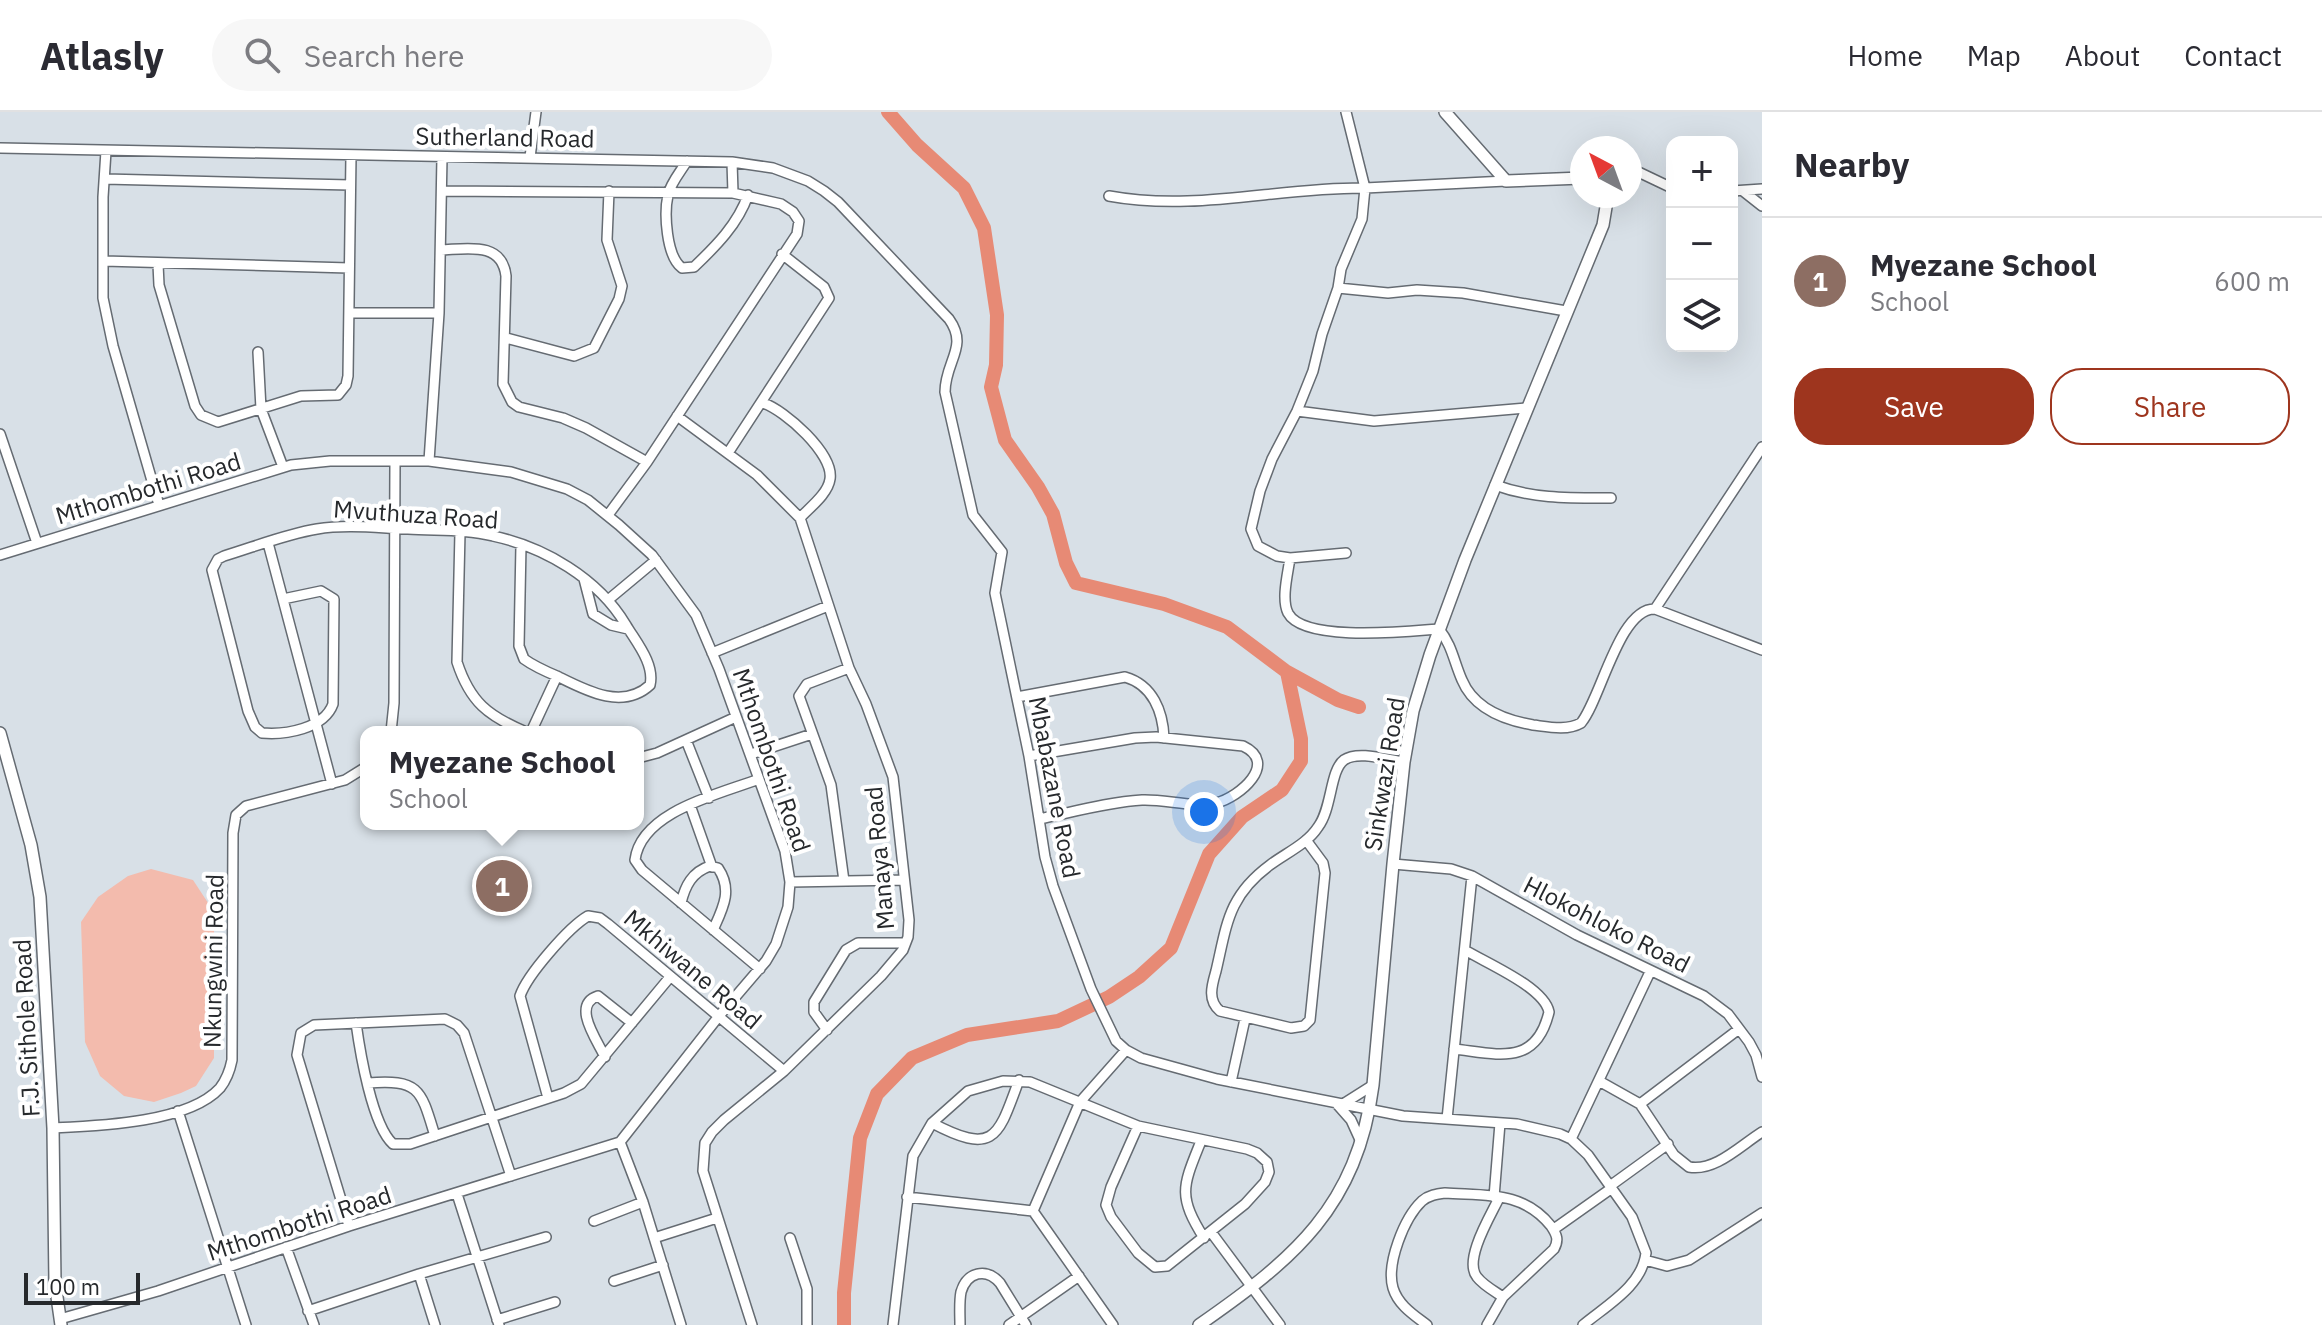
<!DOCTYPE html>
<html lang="en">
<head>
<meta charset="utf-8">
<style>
  :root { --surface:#fff; --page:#f7f7f7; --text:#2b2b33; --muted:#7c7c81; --line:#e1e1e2; --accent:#9e351e }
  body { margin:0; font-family:"IBM Plex Sans",sans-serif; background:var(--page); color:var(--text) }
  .controls { position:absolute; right:24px; top:24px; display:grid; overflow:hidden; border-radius:16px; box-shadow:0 8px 32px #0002 }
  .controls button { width:72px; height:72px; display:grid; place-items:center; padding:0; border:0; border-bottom:2px solid var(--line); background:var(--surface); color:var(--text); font:40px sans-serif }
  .compass { position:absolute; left:1570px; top:24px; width:72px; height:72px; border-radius:50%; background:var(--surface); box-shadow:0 8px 32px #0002; rotate:319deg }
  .scale { position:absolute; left:24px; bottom:20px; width:116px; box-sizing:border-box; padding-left:8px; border:4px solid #26292c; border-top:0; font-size:22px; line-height:28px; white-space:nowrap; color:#26292c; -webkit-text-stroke:6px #fff; paint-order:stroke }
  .you { position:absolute; left:1204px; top:700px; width:28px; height:28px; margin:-20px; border:6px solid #fff; border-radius:50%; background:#1a73e8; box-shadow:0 0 0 12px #1a73e833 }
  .badge { display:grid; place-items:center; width:52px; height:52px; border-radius:50%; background:var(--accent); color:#fff; font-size:26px; font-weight:700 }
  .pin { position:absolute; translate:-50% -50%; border:4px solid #fff; box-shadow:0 2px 8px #0006 }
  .popup { position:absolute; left:360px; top:614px; width:284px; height:104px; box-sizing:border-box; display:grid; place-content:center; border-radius:16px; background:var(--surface); filter:drop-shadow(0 2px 6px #0005); font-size:26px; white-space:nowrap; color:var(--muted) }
  .popup b { font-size:30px; color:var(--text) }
  .popup::after { content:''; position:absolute; left:50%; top:100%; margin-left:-16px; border:16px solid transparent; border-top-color:var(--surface) }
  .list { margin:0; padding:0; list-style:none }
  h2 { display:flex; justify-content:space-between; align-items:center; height:104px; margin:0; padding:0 32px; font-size:34px }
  h2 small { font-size:26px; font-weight:400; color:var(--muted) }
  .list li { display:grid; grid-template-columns:52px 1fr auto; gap:24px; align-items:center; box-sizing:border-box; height:128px; padding:0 32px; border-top:2px solid var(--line) }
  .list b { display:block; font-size:30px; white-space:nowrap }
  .list p { margin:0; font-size:26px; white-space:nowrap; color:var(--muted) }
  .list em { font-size:26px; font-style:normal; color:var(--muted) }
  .actions { display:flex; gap:16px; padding:24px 32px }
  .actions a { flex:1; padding:18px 0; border:2px solid var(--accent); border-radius:32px; text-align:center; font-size:28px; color:var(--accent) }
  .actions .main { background:var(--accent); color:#fff }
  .icon { flex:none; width:44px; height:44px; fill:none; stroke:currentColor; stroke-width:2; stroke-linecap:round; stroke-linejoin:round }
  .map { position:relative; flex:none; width:1762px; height:1213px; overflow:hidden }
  header { display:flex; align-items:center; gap:48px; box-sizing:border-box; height:112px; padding:0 40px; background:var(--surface); border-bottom:2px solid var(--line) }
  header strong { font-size:38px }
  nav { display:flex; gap:44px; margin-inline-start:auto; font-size:28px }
  .search { width:560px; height:72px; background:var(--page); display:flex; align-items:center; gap:20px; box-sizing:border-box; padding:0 28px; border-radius:44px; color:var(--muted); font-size:30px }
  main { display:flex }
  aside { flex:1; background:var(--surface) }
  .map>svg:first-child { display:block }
  .green { fill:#f3bbad }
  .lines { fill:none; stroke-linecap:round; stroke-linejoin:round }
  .river { stroke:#e78a75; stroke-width:14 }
  .minor-casing { stroke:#656b72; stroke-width:12 }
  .tertiary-casing { stroke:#656b72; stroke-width:14 }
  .minor { stroke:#fff; stroke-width:9 }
  .tertiary { stroke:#fff; stroke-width:11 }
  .labels { text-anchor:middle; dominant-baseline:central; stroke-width:8; stroke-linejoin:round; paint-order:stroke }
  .street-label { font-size:24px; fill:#26292c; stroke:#fff }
</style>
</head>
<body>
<header>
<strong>Atlasly</strong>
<div class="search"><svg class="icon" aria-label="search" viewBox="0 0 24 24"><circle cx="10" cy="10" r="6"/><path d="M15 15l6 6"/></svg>Search here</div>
<nav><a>Home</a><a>Map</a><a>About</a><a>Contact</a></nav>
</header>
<main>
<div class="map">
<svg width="1762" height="1213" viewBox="0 0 1762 1213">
  <rect width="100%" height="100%" fill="#d8e0e7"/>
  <path class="green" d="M151,757L193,768L214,800V946L196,974L181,981L154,990L124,984L100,964L85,930L81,810L98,785L128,764Z"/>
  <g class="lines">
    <path class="river" d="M1287,560L1338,588L1359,595
      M844,1213V1181L860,1026L877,982L912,946L967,923L1058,909L1109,885L1139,865L1171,836L1209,742L1242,705L1282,678L1301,649V627L1287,560L1227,515L1164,492L1076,471L1066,451L1053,402L1038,375L1005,328L991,275L996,253L997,203L984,116L964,76L917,33L888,0"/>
    <defs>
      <path id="minor" d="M0,36L732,50L773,56L808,69L824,79L838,90L949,207C969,235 945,249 945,280L973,403L1002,440L995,481L1029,644L1045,745L1053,774L1091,877L1116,929L1126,938L1141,946L1217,967L1403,1004L1517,1012L1560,1022L1571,1027L1588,1043L1632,1105L1646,1141C1642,1174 1607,1193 1583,1213
        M106,39L103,85V186L113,234L159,393
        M530,45L536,0
        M687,49C681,59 670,72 668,83C664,101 666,144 682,156L694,155C716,134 738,112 748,83
        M732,50L733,81
        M1630,56L1672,76
        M105,67L350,73
        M442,79L733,81L781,92L793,100L799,109L797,122L647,350L608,403
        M1732,79L1762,77
        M1743,79L1762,94
        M1109,84C1196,100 1278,75 1365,76L1346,0
        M441,138C467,137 502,129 506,164L503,272L512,290L519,295L563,306L586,316L647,350
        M104,149L349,156
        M158,152L159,173L195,294L201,303L218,310L301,284L338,283L346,273L348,264L351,43
        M1338,176L1388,181L1417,178L1463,181L1566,199
        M349,201H439
        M506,226L574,244L594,236L619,187L622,174L607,128L609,79
        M258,240L261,297L283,355
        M763,291C785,298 834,342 830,367C828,382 809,396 800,406
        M1297,299L1374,309L1527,296
        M677,304L757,363L800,406L849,556L866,592L893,665L909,808L908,825L903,838L881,864L784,959L724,1008L712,1020L705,1031L703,1059L752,1213
        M0,322L37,431
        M728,341L829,186L824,175L782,142
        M429,349L439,201L442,45
        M1495,373C1533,387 1571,386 1611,386
        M460,420L457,550C470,590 488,604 526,620
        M268,431L332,672
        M1346,441L1290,446L1277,444L1258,434L1251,417L1260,379L1272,347L1297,299L1313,259L1322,222L1338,176L1341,157L1362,107L1365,76L1506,69
        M0,443L291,353L330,349H429L511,360L567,377L588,388L619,413L652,443L696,503L719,557L785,739L790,770L788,795L776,832L766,849L719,904L620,1030L349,1114L158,1179L60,1207
        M1290,446C1288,461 1281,487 1288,501C1304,531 1410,519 1439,517C1452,533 1454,550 1462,568C1474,597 1504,608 1533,613C1549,615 1567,619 1581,611C1601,587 1619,496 1655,497L1762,538
        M584,467L593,502L611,513L628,517
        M283,487L321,479L334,487L333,592C324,617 285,623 262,621L255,615L248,599L212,458L218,447L224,444C254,435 286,422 317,417C346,412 379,416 408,417C436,419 466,417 493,424C544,435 598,466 626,513C636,530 655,552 650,573C623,598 587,579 559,565C547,560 535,555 524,547L519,534L521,433
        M608,488L656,448
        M1655,497L1762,335
        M712,541L828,494
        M1017,585L1125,565C1153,573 1163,600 1164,626
        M391,620L394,591L395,350
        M531,620L557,564
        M686,628L709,686
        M751,642L812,622
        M1029,644L1135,626L1156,625L1243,634C1279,651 1240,685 1216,691C1193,696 1166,687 1142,688C1108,690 1073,700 1039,707
        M638,646L657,641L736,605
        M759,667C720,682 641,699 635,748L642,758L760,857
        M690,693L712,755
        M1306,728L1323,751L1325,761L1310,908L1304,914L1291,916L1220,899C1207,888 1212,873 1216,859C1227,812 1228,784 1270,753C1286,741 1307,732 1318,715C1332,697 1330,658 1344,648C1358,638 1388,648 1404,650
        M1393,752L1451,757L1472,764L1577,823L1704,884L1728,902L1749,930L1756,943L1762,965
        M844,769L831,673L799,584L807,572L849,556
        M790,770L903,768
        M681,791C685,774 692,760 710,754L718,756C733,778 723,796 713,818
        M356,911C360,940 372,1013 393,1032H410L564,981L581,972L670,865
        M827,918L814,900V890L846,838L858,831H905
        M1454,937C1498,942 1536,955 1549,900C1544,875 1486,851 1465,838
        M605,945C597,928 571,893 598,884L632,911
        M1599,969L1640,992L1674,1043L1689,1055C1715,1060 1741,1033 1762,1020
        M1231,970L1245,907
        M368,971C420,967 421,978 435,1024
        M548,986L520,884C527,863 569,815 588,804L600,806L608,812L784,959
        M1336,991L1351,1008L1361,1030
        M1343,992L1373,973
        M1640,992L1739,917
        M178,999L246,1213
        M1447,1007L1472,764
        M932,1011C995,1044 998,1025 1019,968
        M53,1016C98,1014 188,1011 220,976C227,967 230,958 232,948L233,721L236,703L246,694L345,668L366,655
        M1571,1027L1650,860
        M1201,1029C1183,1074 1177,1083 1204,1126
        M620,1030L643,1090L681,1213
        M1610,1074L1668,1032
        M457,1082L499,1213
        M907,1085L1033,1099
        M1494,1085L1500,1011
        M1499,1086C1491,1103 1463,1148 1477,1165C1483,1173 1494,1179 1503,1185
        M1033,1099L1080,990L1126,938
        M1033,1099L1113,1213
        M594,1109L643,1090
        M349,1114L297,943L301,921L314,913L445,907L457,913L464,921L511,1064
        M1554,1117L1612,1076
        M1211,1120L1280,1213
        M654,1126L717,1106
        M790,1126L807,1177V1213
        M286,1135L314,1213
        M1645,1148L1667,1154L1689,1148L1762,1101
        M419,1162L435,1213
        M614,1169L663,1153
        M308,1199L419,1162L546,1125
        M497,1208L555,1190
        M893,1213L913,1044L932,1011L968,979L1003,969L1030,970L1138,1014L1247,1037L1257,1041L1267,1050L1269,1060L1265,1070L1245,1092L1167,1154L1155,1155L1138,1141L1111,1105L1106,1093L1111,1075L1138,1014
        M960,1213C960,1202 959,1190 961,1180C967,1160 986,1155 1000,1171L1026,1213
        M1009,1213L1079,1164
        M1427,1213C1414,1203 1398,1193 1393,1176C1386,1152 1404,1106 1422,1089C1429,1083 1437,1082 1445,1081C1487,1084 1523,1079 1551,1114C1557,1123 1559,1128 1554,1137L1503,1185L1487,1213"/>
      <path id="tertiary" d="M1445,0L1506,69L1582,66
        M0,621L31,733L40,785L53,1016L55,1171L61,1213
        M1199,1213C1294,1147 1357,1095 1373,973L1393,752L1404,650L1413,599L1430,543L1465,448L1603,113L1606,95L1603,84"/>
    </defs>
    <use href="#minor" class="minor-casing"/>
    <use href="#tertiary" class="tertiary-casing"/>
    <use href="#minor" class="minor"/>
    <use href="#tertiary" class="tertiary"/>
  </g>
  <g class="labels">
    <g class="street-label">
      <text transform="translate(505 25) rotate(1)">Sutherland Road</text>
      <text transform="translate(148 376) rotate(-17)">Mthombothi Road</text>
      <text transform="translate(416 402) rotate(4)">Mvuthuza Road</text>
      <text transform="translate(772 648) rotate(71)">Mthombothi Road</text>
      <text transform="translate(1384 662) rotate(-81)">Sinkwazi Road</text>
      <text transform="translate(1055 675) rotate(79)">Mbabazane Road</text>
      <text transform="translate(879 746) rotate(-95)">Manaya Road</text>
      <text transform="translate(1607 812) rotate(27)">Hlokohloko Road</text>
      <text transform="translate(213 849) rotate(-89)">Nkungwini Road</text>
      <text transform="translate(693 857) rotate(40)">Mkhiwane Road</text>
      <text transform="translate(26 916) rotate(-93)">F.J. Sithole Road</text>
      <text transform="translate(299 1111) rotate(-18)">Mthombothi Road</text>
    </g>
  </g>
</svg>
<div class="controls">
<button>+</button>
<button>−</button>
<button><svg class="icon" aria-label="layers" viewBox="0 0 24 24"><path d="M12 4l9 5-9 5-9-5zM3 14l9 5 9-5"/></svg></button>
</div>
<svg class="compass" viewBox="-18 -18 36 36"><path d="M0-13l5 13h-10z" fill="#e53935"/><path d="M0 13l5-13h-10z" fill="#7c7c81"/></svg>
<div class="scale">100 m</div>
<div class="you"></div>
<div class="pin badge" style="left:502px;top:774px;background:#8d6e63">1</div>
<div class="popup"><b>Myezane School</b>School</div>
</div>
<aside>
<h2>Nearby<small></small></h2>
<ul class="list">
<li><span class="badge" style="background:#8d6e63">1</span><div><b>Myezane School</b><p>School</p></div><em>600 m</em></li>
</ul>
<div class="actions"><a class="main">Save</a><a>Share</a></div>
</aside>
</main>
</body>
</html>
